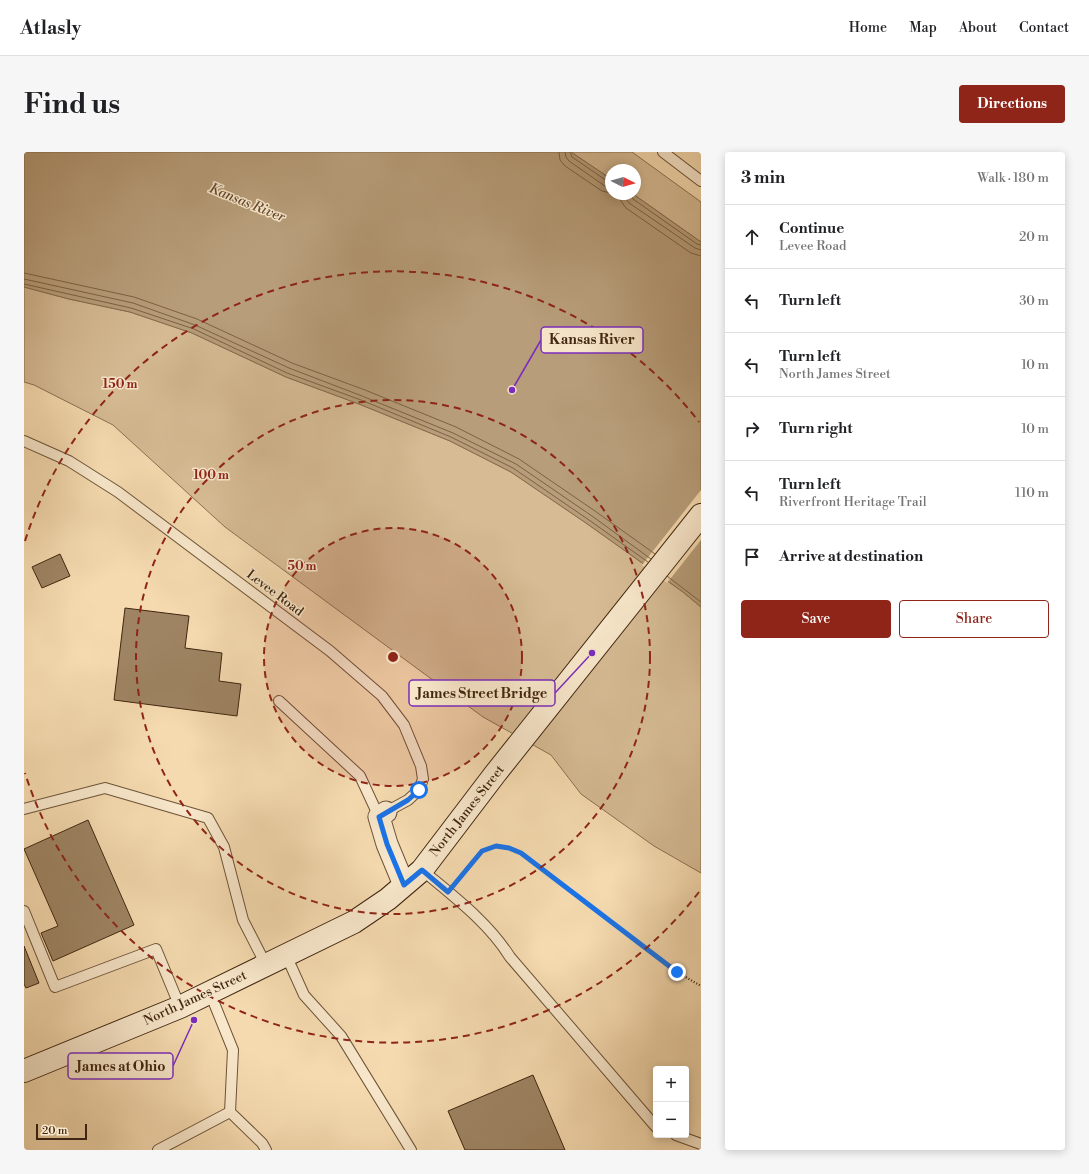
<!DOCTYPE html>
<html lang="en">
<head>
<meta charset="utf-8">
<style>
  :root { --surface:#fff; --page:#f6f6f6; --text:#202124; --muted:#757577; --line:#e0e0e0; --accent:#8f2418 }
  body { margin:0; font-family:"Libre Bodoni",serif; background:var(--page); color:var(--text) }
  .controls { position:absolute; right:12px; bottom:12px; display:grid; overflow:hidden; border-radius:4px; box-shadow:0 2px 10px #0003 }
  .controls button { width:36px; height:36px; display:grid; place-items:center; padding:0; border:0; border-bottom:1px solid var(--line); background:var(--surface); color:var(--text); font:20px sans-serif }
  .compass { position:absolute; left:581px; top:12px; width:36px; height:36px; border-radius:50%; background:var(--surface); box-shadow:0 2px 10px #0003; rotate:95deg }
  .scale { position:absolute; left:12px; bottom:10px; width:51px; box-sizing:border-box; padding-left:4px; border:2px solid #402610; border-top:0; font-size:11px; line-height:14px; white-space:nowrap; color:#402610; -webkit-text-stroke:3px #f8e7cb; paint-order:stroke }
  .stop { position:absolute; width:12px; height:12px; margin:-9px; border:3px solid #1a73e8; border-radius:50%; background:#fff }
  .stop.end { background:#1a73e8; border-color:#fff; box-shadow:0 1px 4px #0008 }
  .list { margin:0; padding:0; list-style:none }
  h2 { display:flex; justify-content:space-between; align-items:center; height:52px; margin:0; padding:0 16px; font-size:17px }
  h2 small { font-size:13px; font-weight:400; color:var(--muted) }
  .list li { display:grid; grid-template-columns:26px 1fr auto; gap:12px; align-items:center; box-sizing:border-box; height:64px; padding:0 16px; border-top:1px solid var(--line) }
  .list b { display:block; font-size:15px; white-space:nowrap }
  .list p { margin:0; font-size:13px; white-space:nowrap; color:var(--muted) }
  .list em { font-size:13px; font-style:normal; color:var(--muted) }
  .actions { display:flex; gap:8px; padding:12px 16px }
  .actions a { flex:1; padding:9px 0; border:1px solid var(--accent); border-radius:4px; text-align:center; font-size:14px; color:var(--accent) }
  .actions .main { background:var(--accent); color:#fff }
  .icon { flex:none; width:22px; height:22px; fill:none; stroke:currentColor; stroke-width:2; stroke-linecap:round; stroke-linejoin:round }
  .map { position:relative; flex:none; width:677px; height:998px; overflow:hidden; border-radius:4px }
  header { display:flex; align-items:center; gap:24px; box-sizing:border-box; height:56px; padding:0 20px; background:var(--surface); border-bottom:1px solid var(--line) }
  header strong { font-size:19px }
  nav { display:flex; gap:22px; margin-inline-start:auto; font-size:14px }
  .intro { display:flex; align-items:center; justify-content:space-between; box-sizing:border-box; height:96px; padding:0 24px }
  h1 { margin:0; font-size:28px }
  .button { padding:10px 18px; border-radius:4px; background:var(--accent); color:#fff; font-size:14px; font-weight:700 }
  main { display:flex; gap:24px; padding:0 24px }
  aside { flex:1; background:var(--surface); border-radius:4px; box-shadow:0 2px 10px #0003 }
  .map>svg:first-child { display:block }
  .green { fill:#d6bb94; stroke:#8b7052 }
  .water { fill:#b79d79; stroke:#876d4f }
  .pier { fill:#f5daaf }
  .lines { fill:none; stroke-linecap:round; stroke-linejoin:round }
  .shore { stroke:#7c6244; stroke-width:1 }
  .building { fill:#9e8463; stroke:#402610 }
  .service-casing { stroke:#6d5338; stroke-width:12 }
  .minor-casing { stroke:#6d5338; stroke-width:23 }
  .secondary-casing { stroke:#402610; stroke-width:24 }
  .path { stroke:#402610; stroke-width:2.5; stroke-dasharray:1 2; stroke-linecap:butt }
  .service { stroke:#f8e7cb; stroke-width:10 }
  .minor { stroke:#f8e7cb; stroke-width:21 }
  .secondary { stroke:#f8e7cb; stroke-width:22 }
  .route { stroke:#1a73e8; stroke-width:5 }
  .ring { fill:none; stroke:#8f2418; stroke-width:2; stroke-dasharray:7 5 }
  .labels { text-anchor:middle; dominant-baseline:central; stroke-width:3; stroke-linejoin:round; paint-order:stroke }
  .street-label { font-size:13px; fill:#402610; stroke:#f8e7cb }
  .water-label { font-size:14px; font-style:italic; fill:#644a30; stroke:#f8e7cb }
  .centre { fill:#8f2418; stroke:#f8e7cb; stroke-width:2 }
  .ring-label { font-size:12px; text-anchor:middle; font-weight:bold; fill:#8f2418; stroke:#f8e7cb; stroke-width:3; stroke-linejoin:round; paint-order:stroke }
  .leader { fill:none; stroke:#7b2cbf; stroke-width:1.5 }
  .callout-dot { fill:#7b2cbf; stroke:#f8e7cb; stroke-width:1.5 }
  .callout { fill:#f8e7cb; stroke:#7b2cbf; stroke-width:1.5 }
  .callout-label { font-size:14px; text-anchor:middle; font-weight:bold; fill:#402610 }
</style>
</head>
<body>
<header>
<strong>Atlasly</strong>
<nav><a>Home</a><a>Map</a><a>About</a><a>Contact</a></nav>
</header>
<div class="intro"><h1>Find us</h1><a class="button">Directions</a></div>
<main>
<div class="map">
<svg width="677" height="998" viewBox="0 0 677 998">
  <rect width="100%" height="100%" fill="#f5daaf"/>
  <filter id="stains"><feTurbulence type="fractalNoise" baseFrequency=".005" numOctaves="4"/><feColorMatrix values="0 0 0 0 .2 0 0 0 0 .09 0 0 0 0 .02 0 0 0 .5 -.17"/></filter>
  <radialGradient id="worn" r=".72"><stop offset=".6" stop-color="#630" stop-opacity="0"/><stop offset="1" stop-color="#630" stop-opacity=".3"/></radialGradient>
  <path class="green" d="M547,0H608L677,50V90L609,42H611V18H587V27Z
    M0,135L45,147L106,160L168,181L262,225L335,252L426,289L487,320L562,371L659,440L677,455V721L630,694L557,642L527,603L459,565L201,375L89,273L10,233L0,230Z"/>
  <path class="water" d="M0,0H547L587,27V42H609L677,90V455L659,440L562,371L487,320L426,289L335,252L262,225L168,181L106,160L45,147L0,135Z"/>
  <path class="pier" d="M677,338V388L643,431L618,413Z"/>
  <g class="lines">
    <path class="shore" d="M535,0L536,8L541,14L578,39L587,41
      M541,0L542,5L545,9L581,34L587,35
      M546,0L548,5L583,29L587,30
      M596,42L597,49L602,56L667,101L677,104
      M602,42V47L605,51L671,96L677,98
      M607,42L609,47L673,92L677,93
      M0,121L110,145L173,167L268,211L341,238L432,275L495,307L571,359L631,402
      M0,127L109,151L171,173L265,216L338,244L429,281L492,312L568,364L627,407
      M0,132L107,156L170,177L263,221L337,248L427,285L489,316L565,368L624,410
      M643,424L677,450"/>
  </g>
  <path class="building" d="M36,402L46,424L18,436L8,415Z
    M101,456L165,464L161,496L198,501L195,529L217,532L213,564L90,548Z
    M64,668L110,773L29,809L17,781L34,774L0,697Z
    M0,794L15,831L2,836L0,832Z
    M509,923L541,998H441L424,959Z"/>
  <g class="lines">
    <defs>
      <path id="service" d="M639,0L677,29
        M0,289L45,309L94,340L306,499L358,544L380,573L397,614L399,627L395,638L384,648L362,660
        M255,549L336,624L355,665
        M0,657L81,636L184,666L200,695L219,768L242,813
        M398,718C429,744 464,770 486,805L632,975
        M0,759L31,835L132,797L156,855
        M262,803L280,843L317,884L387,998
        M186,841L209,898L206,960
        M652,983L677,992
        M134,998L206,960L238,991L242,998"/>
      <path id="minor" d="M362,660L355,665L363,692L380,733"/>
      <path id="secondary" d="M0,919L156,855L330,770L364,747L398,718L471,622L677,363"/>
    </defs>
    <use href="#service" class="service-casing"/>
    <use href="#minor" class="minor-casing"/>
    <use href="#secondary" class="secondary-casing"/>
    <path class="path" d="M432,730C437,723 452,703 458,699C470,691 485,695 497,701L653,820L677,834"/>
    <use href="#service" class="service"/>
    <use href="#minor" class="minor"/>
    <use href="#secondary" class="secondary"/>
  </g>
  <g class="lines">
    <path class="route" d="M395,638L384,648L355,665L363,692L380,733L398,718L424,740L458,699L472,694L485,696L497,701L653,820"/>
  </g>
  <circle cx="369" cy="505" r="129" fill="#8f2418" fill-opacity=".12"/>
  <g class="ring">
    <circle cx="369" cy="505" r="129"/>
    <circle cx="369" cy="505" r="257"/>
    <path d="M675 740A386 386 0 0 1 1 621M1 389A386 386 0 0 1 675 270"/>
  </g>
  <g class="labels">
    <g class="street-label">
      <text transform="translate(251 441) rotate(37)">Levee Road</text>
      <text transform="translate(443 659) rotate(-52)">North James Street</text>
      <text transform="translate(171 846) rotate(-25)">North James Street</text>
    </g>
    <g class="water-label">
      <text transform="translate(223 51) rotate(22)">Kansas River</text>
    </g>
  </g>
  <circle cx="369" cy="505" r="6" class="centre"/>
  <g class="ring-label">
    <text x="96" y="236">150 m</text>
    <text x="187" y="327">100 m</text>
    <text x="278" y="418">50 m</text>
  </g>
  <path class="leader" d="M488 238L517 188M568 501L531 541M170 868L149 914"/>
  <g class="callout-dot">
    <circle cx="488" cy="238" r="4"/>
    <circle cx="568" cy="501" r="4"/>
    <circle cx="170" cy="868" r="4"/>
  </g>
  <g class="callout">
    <rect x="517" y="175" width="102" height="26" rx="4"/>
    <rect x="385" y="528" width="146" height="26" rx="4"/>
    <rect x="44" y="901" width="105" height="26" rx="4"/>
  </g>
  <g class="callout-label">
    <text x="568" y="192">Kansas River</text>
    <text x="458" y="546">James Street Bridge</text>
    <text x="97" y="919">James at Ohio</text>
  </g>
  <rect width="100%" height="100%" filter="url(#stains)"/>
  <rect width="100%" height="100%" fill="url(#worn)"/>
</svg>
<div class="controls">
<button>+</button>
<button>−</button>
</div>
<svg class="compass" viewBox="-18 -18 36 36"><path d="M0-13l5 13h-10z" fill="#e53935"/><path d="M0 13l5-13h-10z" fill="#757577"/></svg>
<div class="scale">20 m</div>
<div class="stop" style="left:395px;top:638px"></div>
<div class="stop end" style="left:653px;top:820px"></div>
</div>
<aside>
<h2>3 min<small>Walk · 180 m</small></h2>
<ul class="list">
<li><svg class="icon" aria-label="ahead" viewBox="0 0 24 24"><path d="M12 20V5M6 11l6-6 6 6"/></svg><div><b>Continue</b><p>Levee Road</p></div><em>20 m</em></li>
<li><svg class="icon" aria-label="left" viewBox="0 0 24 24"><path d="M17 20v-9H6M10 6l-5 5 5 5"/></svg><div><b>Turn left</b></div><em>30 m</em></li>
<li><svg class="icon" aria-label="left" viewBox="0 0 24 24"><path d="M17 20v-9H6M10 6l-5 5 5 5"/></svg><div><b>Turn left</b><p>North James Street</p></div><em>10 m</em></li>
<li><svg class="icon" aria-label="right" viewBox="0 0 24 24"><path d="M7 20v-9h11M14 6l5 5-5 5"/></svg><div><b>Turn right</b></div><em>10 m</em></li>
<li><svg class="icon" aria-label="left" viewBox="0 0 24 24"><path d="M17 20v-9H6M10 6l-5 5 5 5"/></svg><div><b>Turn left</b><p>Riverfront Heritage Trail</p></div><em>110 m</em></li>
<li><svg class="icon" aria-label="arrive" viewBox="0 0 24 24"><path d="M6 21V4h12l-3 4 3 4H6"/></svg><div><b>Arrive at destination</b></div></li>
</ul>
<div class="actions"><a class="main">Save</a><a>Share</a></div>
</aside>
</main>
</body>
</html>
